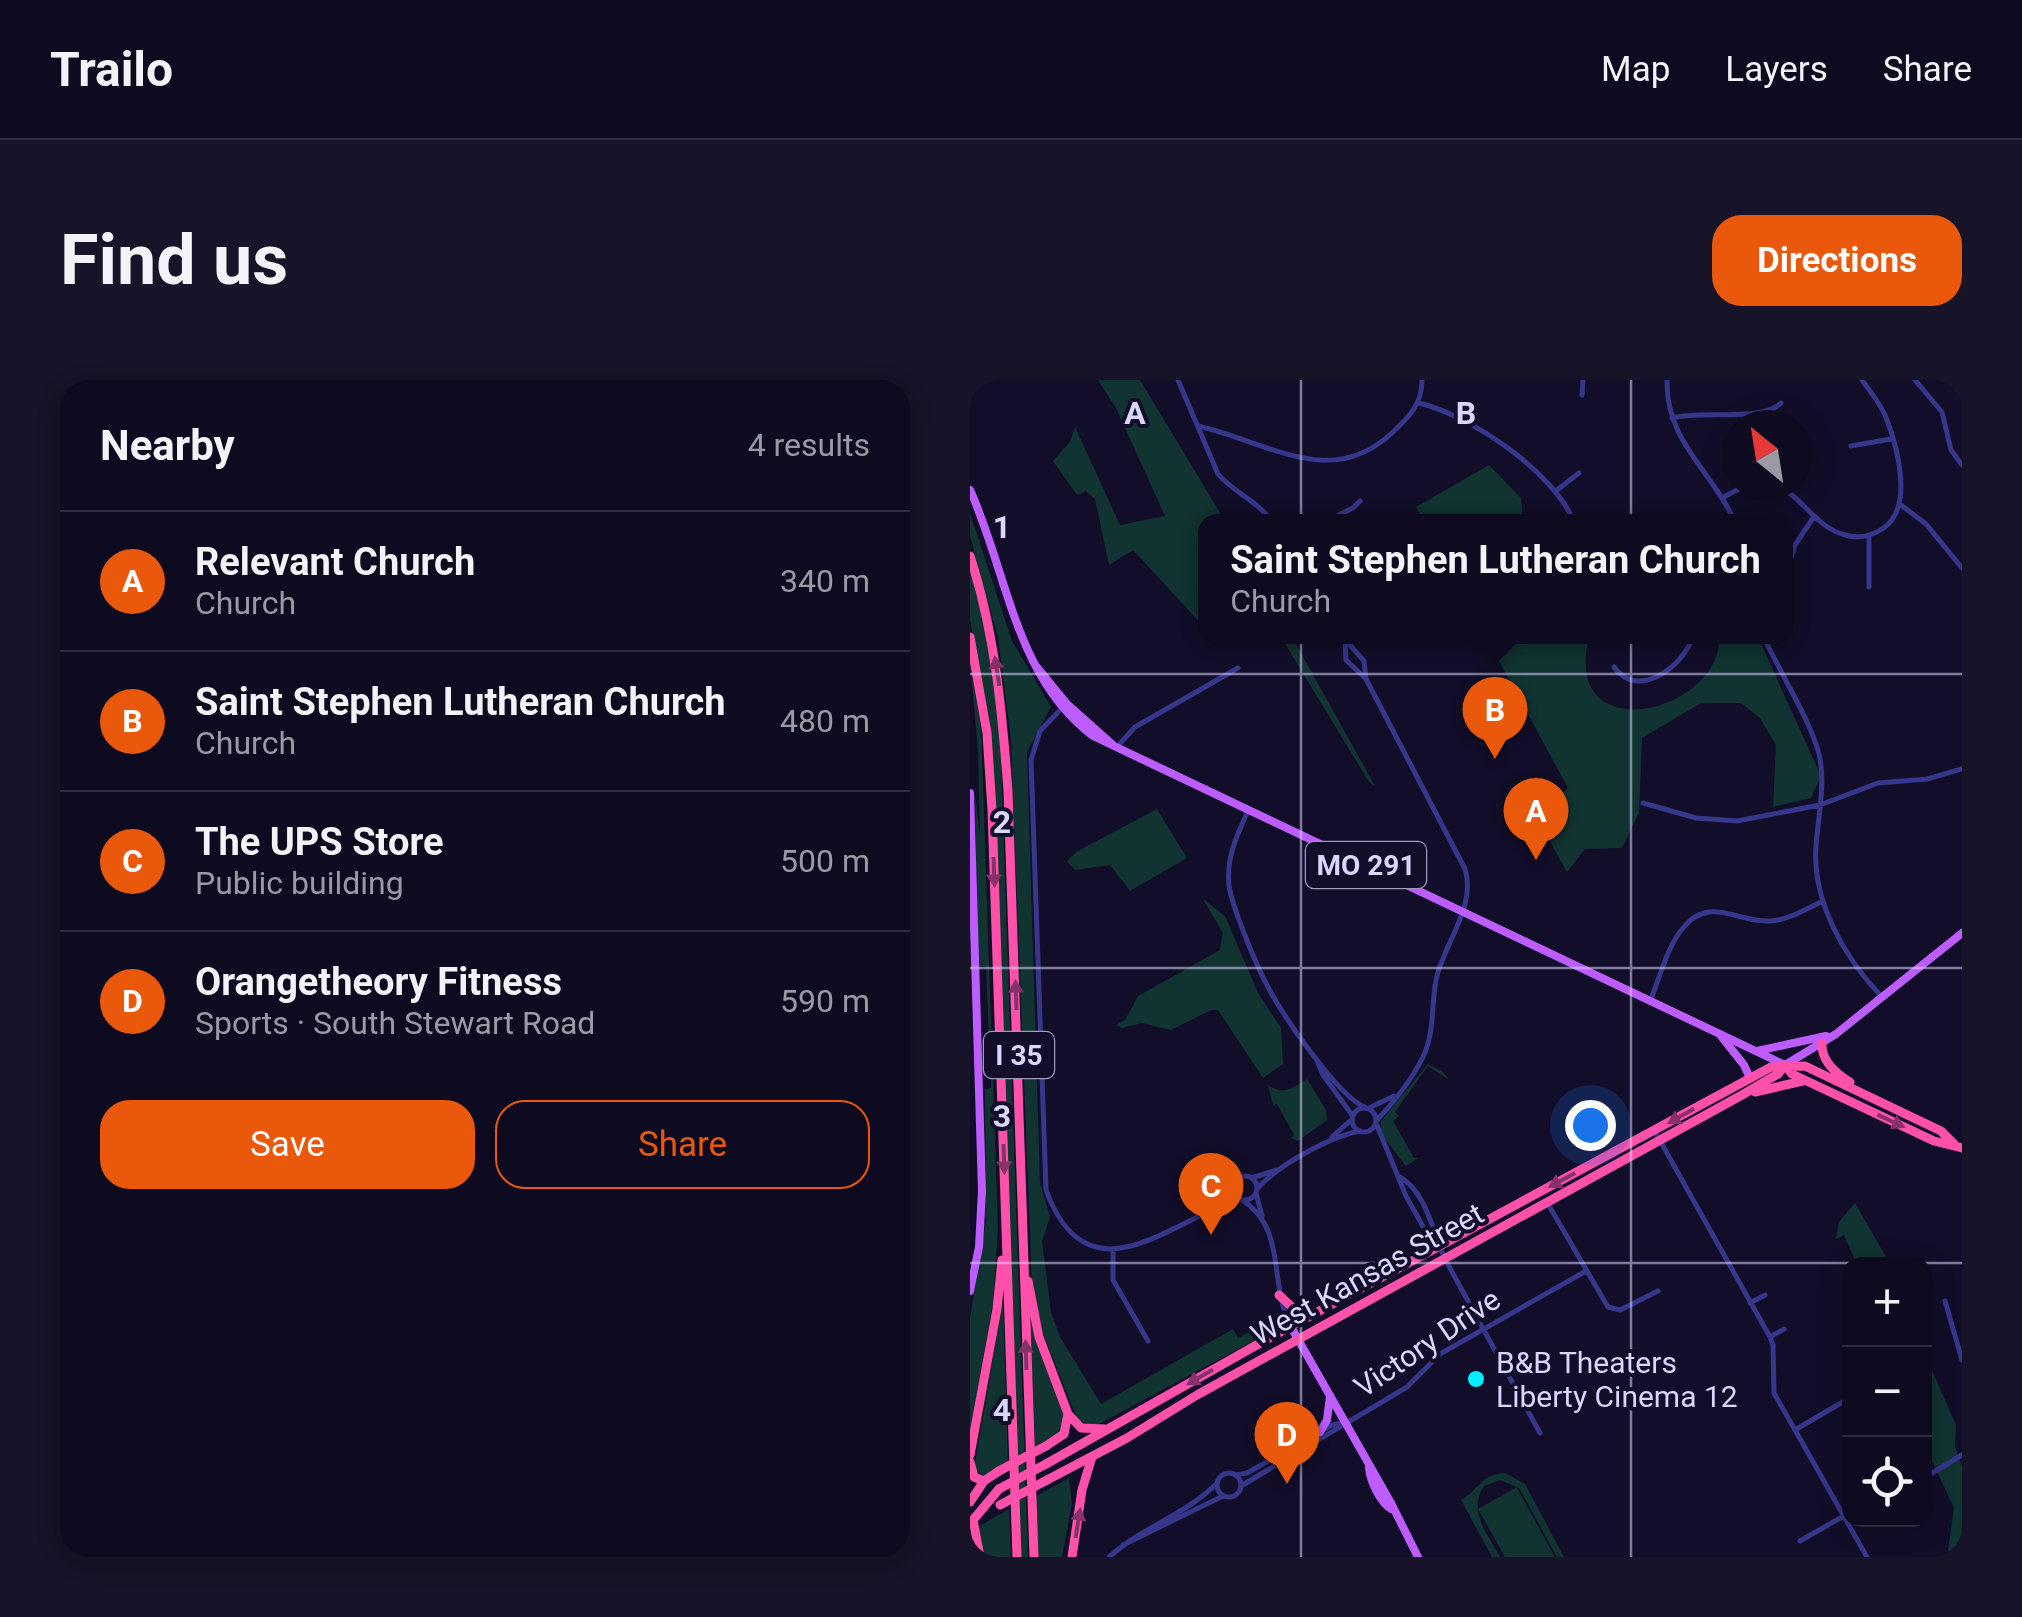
<!DOCTYPE html>
<html lang="en">
<head>
<meta charset="utf-8">
<style>
  :root { --surface:#0e0a1f; --page:#171328; --text:#f1f3f6; --muted:#9b9aa4; --line:#2e2b3d; --accent:#ea580c }
  body { margin:0; font-family:Roboto,sans-serif; background:var(--page); color:var(--text) }
  .controls { position:absolute; right:30px; bottom:30px; display:grid; overflow:hidden; border-radius:20px; box-shadow:0 5px 25px #0003 }
  .controls button { width:90px; height:90px; display:grid; place-items:center; padding:0; border:0; border-bottom:2px solid var(--line); background:var(--surface); color:var(--text); font:50px sans-serif }
  .compass { position:absolute; left:752px; top:30px; width:90px; height:90px; border-radius:50%; background:var(--surface); box-shadow:0 5px 25px #0003; rotate:330deg }
  .you { position:absolute; left:620px; top:745px; width:35px; height:35px; margin:-25px; border:8px solid #fff; border-radius:50%; background:#1a73e8; box-shadow:0 0 0 15px #1a73e833 }
  .badge { display:grid; place-items:center; width:65px; height:65px; border-radius:50%; background:var(--accent); color:#fff; font-size:32px; font-weight:700 }
  .pin { position:absolute; translate:-50% -82px; filter:drop-shadow(0 2px 5px #0008) }
  .pin::after { content:''; position:absolute; top:52px; width:35px; height:30px; background:inherit; clip-path:polygon(0 0,100% 0,50% 100%) }
  .popup { position:absolute; left:228px; top:134px; width:595px; height:130px; box-sizing:border-box; display:grid; place-content:center; border-radius:20px; background:var(--surface); filter:drop-shadow(0 2px 8px #0005); font-size:32px; white-space:nowrap; color:var(--muted) }
  .popup b { font-size:38px; color:var(--text) }
  .popup::after { content:''; position:absolute; left:50%; top:100%; margin-left:-20px; border:20px solid transparent; border-top-color:var(--surface) }
  .list { margin:0; padding:0; list-style:none }
  h2 { display:flex; justify-content:space-between; align-items:center; height:130px; margin:0; padding:0 40px; font-size:42px }
  h2 small { font-size:32px; font-weight:400; color:var(--muted) }
  .list li { display:grid; grid-template-columns:65px 1fr auto; gap:30px; align-items:center; box-sizing:border-box; height:140px; padding:0 40px; border-top:2px solid var(--line) }
  .list b { display:block; font-size:38px; white-space:nowrap }
  .list p { margin:0; font-size:32px; white-space:nowrap; color:var(--muted) }
  .list em { font-size:32px; font-style:normal; color:var(--muted) }
  .actions { display:flex; gap:20px; padding:30px 40px }
  .actions a { flex:1; padding:22px 0; border:2px solid var(--accent); border-radius:30px; text-align:center; font-size:35px; color:var(--accent) }
  .actions .main { background:var(--accent); color:#fff }
  .icon { flex:none; width:55px; height:55px; fill:none; stroke:currentColor; stroke-width:2; stroke-linecap:round; stroke-linejoin:round }
  .map { position:relative; flex:none; width:992px; height:1177px; overflow:hidden; border-radius:30px }
  header { display:flex; align-items:center; gap:60px; box-sizing:border-box; height:140px; padding:0 50px; background:var(--surface); border-bottom:2px solid var(--line) }
  header strong { font-size:48px }
  nav { display:flex; gap:55px; margin-inline-start:auto; font-size:35px }
  .intro { display:flex; align-items:center; justify-content:space-between; box-sizing:border-box; height:240px; padding:0 60px }
  h1 { margin:0; font-size:70px }
  .button { padding:25px 45px; border-radius:30px; background:var(--accent); color:#fff; font-size:35px; font-weight:700 }
  main { display:flex; gap:60px; padding:0 60px }
  aside { flex:1; background:var(--surface); border-radius:30px; box-shadow:0 5px 25px #0003 }
  .map>svg:first-child { display:block }
  .green { fill:#113331 }
  .lines { fill:none; stroke-linecap:round; stroke-linejoin:round }
  .minor { stroke:#36368b; stroke-width:5 }
  .major { stroke:#bd5dff; stroke-width:8 }
  .highway { stroke:#ff51aa; stroke-width:9 }
  .highway-bridge { stroke:#ff51aa; stroke-width:9 }
  .oneway { fill:#88306a }
  .grid { fill:none; stroke:#d9d6ff; stroke-width:2.5; stroke-opacity:0.55 }
  .poi-dot { fill:#02eeff; stroke:#120e29; stroke-width:4 }
  .labels { text-anchor:middle; dominant-baseline:central; stroke-width:8; stroke-linejoin:round; paint-order:stroke }
  .shield { fill:#120e29; stroke:#9d9abf; stroke-width:2.5 }
  .shield-label { font-size:28px; font-weight:bold; fill:#d9d6ff }
  .street-label { font-size:30px; fill:#d9d6ff; stroke:#120e29 }
  .poi-label { font-size:30px; fill:#d9d6ff; stroke:#120e29; text-anchor:start }
  .grid-label { font-size:32px; text-anchor:middle; font-weight:bold; fill:#d9d6ff; stroke:#120e29; stroke-width:8; stroke-linejoin:round; paint-order:stroke }
</style>
</head>
<body>
<header>
<strong>Trailo</strong>
<nav><a>Map</a><a>Layers</a><a>Share</a></nav>
</header>
<div class="intro"><h1>Find us</h1><a class="button">Directions</a></div>
<main>
<aside>
<h2>Nearby<small>4 results</small></h2>
<ul class="list">
<li><span class="badge">A</span><div><b>Relevant Church</b><p>Church</p></div><em>340 m</em></li>
<li><span class="badge">B</span><div><b>Saint Stephen Lutheran Church</b><p>Church</p></div><em>480 m</em></li>
<li><span class="badge">C</span><div><b>The UPS Store</b><p>Public building</p></div><em>500 m</em></li>
<li><span class="badge">D</span><div><b>Orangetheory Fitness</b><p>Sports · South Stewart Road</p></div><em>590 m</em></li>
</ul>
<div class="actions"><a class="main">Save</a><a>Share</a></div>
</aside>
<div class="map">
<svg width="992" height="1177" viewBox="0 0 992 1177">
  <rect width="100%" height="100%" fill="#120e29"/>
  <path class="green" d="M128,0H170L255,141L235,142V248L163,170L139,185L125,119L116,111L107,115L83,81L100,62L105,47L150,145L195,136L146,28Z
    M519,85L551,118L553,141H454L446,127Z
    M0,133L42,261L81,327L57,372L70,803L80,837L72,861L81,932L90,957L131,1024L263,949L268,958L285,949L288,955L302,948V951L127,1045L111,1044L107,1039L75,958L62,907L41,360L28,258L0,156Z
    M0,191L17,255L30,352L58,1177H51L23,375L19,335L0,240Z
    M311,257H322L405,406L399,402Z
    M516,257H619C590,373 753,332 749,257H788L851,396L841,418L803,427L806,365L790,338L771,323H731L672,358L669,433L652,468L615,469L597,492L565,435L598,408Z
    M0,284L11,347L28,848L23,922L0,1050V938L16,841L15,709L21,708L16,586H8L5,414L10,456L8,369Z
    M187,429L217,478L160,511L140,485L105,490L97,481L106,472Z
    M233,519L255,536L288,613L311,648L313,684L293,698L248,630H241L201,650L172,643L152,648L146,645L155,640L168,616L250,570L253,553Z
    M458,684L472,691L479,700L458,686L425,732L429,736L423,741L444,778H448L436,786L411,754V741Z
    M337,699L356,730L357,740L328,761L321,758L324,755L307,724L303,725L298,705C313,716 323,708 337,699Z
    M885,823L920,884H887L874,855L866,859L869,842Z
    M33,922L38,1082L14,1096L4,1089Z
    M60,936L94,1037L89,1053L65,1067Z
    M954,972L986,1045L985,1067L992,1086V1177H982L978,1170L984,1128L955,1066Z
    M535,1093L555,1104L594,1177H587L549,1108L530,1100L514,1106C497,1131 518,1154 530,1177H522L491,1120C509,1110 511,1094 535,1093Z
    M99,1098L102,1123L92,1177H68L66,1116Z
    M547,1107V1108L585,1177H535L508,1129Z
    M39,1129L41,1177H14L8,1147Z"/>
  <g class="lines">
    <path class="minor" d="M208,0L248,94C264,113 287,120 302,142
      M697,0C696,63 742,90 765,142
      M945,0L972,32L981,70L992,85
      M612,15L613,0
      M449,23C500,35 584,92 604,142
      M702,38C731,30 793,42 811,23
      M228,46C299,62 361,111 423,52C440,36 452,24 452,0
      M881,66L921,59
      M806,105C832,116 845,147 875,155C888,159 901,156 912,149C944,130 928,69 917,40C912,25 901,13 892,0
      M587,110L609,93
      M754,117L776,105
      M931,125L956,144L992,188
      M355,142L383,128L390,121
      M899,156V207
      M815,198L825,165L843,138
      M372,256L394,281L396,299L376,280L375,261
      M793,256C808,288 841,342 849,374C856,403 848,437 846,466C842,521 874,577 911,616
      M644,287C668,321 714,286 723,256
      M396,299L495,489C507,526 473,565 466,600C461,626 465,652 453,677C442,699 424,722 407,740
      M92,328L70,351L61,380L76,810C118,923 198,843 268,819
      M146,368L165,347L268,288
      M673,423L726,438L767,441L850,425L908,403L957,399L992,389
      M278,431C267,455 256,478 259,505C261,525 288,589 298,607C312,634 369,718 395,727
      M681,619C690,597 697,567 713,548C739,515 768,543 800,541C818,540 835,530 851,522
      M347,681L353,695L382,735
      M382 740a12 12 0 1 1 24 0a12 12 0 1 1-24 0Z
      M399,728L424,716
      M406,743L436,816L460,859L469,866
      M684,750L800,957L803,965L804,1013L897,1177
      M362,757L380,741
      M263 808a12 12 0 1 1 24 0a12 12 0 1 1-24 0Z
      M430,797C457,813 463,853 475,879L570,1053
      M281,798L307,790
      M287,809C308,785 359,757 390,751
      M286,813L292,836
      M272,820C318,849 298,905 321,947
      M578,824L638,927L650,930L688,911
      M243,825L261,809
      M143,869V900L178,961
      M975,921L992,980
      M780,923L795,915
      M800,957L814,949
      M825,1050L876,1020
      M247 1105a12 12 0 1 1 24 0a12 12 0 1 1-24 0Z
      M266,1095L277,1093L362,1045L372,1043
      M954,1098L992,1075
      M271,1106L437,1007L470,974L616,891
      M830,1161L879,1133
      M153,1165L253,1116
      M139,1177C172,1147 216,1135 247,1103"/>
    <path class="major" d="M0,110C38,194 45,297 123,356L815,685L866,654L992,553
      M66,286L97,324L143,365
      M0,413L12,811L9,867L0,911
      M751,656L774,685L780,698
      M787,671L856,656
      M321,947L421,1123L448,1177
      M350,1052L357,1040L360,1016
      M399,1088C400,1101 410,1122 421,1129"/>
    <path class="highway" d="M0,176C25,253 32,330 38,411L64,1177
      M0,257L17,353L22,430L47,1177
      M852,663C851,681 865,693 880,702
      M815,685L822,694L964,761L992,768
      M785,712L833,701
      M58,901L69,957L98,1034L94,1054L76,1066
      M309,915L324,929L343,933
      M98,1034L111,1048L135,1049
      M0,1075L27,929L32,880
      M0,1082L4,1097L14,1101
      M76,1084L292,962L801,687L835,686L971,751L984,764
      M77,1100L157,1058L227,1015L772,715L808,694L815,685
      M0,1122L14,1101L29,1091
      M10,1177L3,1140L29,1109
      M102,1177L112,1110L122,1077"/>
    <path class="highway-bridge" d="M29,1091L76,1066
      M29,1109L76,1084
      M30,1125L77,1100"/>
  </g>
  <defs><path id="oneway-solid" d="M-6-.8H1V-3.2L6.5 0L1 3.2V.8H-6Z" transform="scale(2.5)"/></defs>
  <g class="oneway">
    <use href="#oneway-solid" transform="translate(27 291) rotate(-99)"/>
    <use href="#oneway-solid" transform="translate(24 492) rotate(88)"/>
    <use href="#oneway-solid" transform="translate(46 615) rotate(-92)"/>
    <use href="#oneway-solid" transform="translate(711 736) rotate(151)"/>
    <use href="#oneway-solid" transform="translate(921 741) rotate(25)"/>
    <use href="#oneway-solid" transform="translate(34 779) rotate(88)"/>
    <use href="#oneway-solid" transform="translate(592 800) rotate(152)"/>
    <use href="#oneway-solid" transform="translate(56 975) rotate(-92)"/>
    <use href="#oneway-solid" transform="translate(230 997) rotate(150)"/>
    <use href="#oneway-solid" transform="translate(108 1143) rotate(-81)"/>
  </g>
  <path class="grid" d="M331,0V1177M661,0V1177M0,294H992M0,588H992M0,883H992"/>
  <circle class="poi-dot" cx="506" cy="999" r="10"/>
  <g class="labels">
    <g class="shield">
      <rect x="336" y="462" width="120" height="46" rx="8"/>
      <rect x="14" y="652" width="70" height="46" rx="8"/>
    </g>
    <g class="shield-label">
      <text x="396" y="485">MO 291</text>
      <text x="49" y="675">I 35</text>
    </g>
    <g class="street-label">
      <text transform="translate(397 894) rotate(-29)">West Kansas Street</text>
      <text transform="translate(457 963) rotate(-34)">Victory Drive</text>
    </g>
    <g class="poi-label">
      <text x="526" y="982">B&amp;B Theaters<tspan x="526" dy="34">Liberty Cinema 12</tspan></text>
    </g>
  </g>
  <g class="grid-label">
    <text x="165" y="44">A</text>
    <text x="496" y="44">B</text>
    <text x="32" y="158">1</text>
    <text x="32" y="453">2</text>
    <text x="32" y="747">3</text>
    <text x="32" y="1041">4</text>
  </g>
</svg>
<div class="controls">
<button>+</button>
<button>−</button>
<button><svg class="icon" aria-label="locate" viewBox="0 0 24 24"><circle cx="12" cy="12" r="6"/><path d="M12 2v4M12 18v4M2 12h4M18 12h4"/></svg></button>
</div>
<svg class="compass" viewBox="-18 -18 36 36"><path d="M0-13l5 13h-10z" fill="#e53935"/><path d="M0 13l5-13h-10z" fill="#9b9aa4"/></svg>
<div class="you"></div>
<div class="pin badge" style="left:566px;top:480px">A</div>
<div class="pin badge" style="left:525px;top:379px">B</div>
<div class="popup"><b>Saint Stephen Lutheran Church</b>Church</div>
<div class="pin badge" style="left:241px;top:855px">C</div>
<div class="pin badge" style="left:317px;top:1104px">D</div>
</div>
</main>
</body>
</html>
